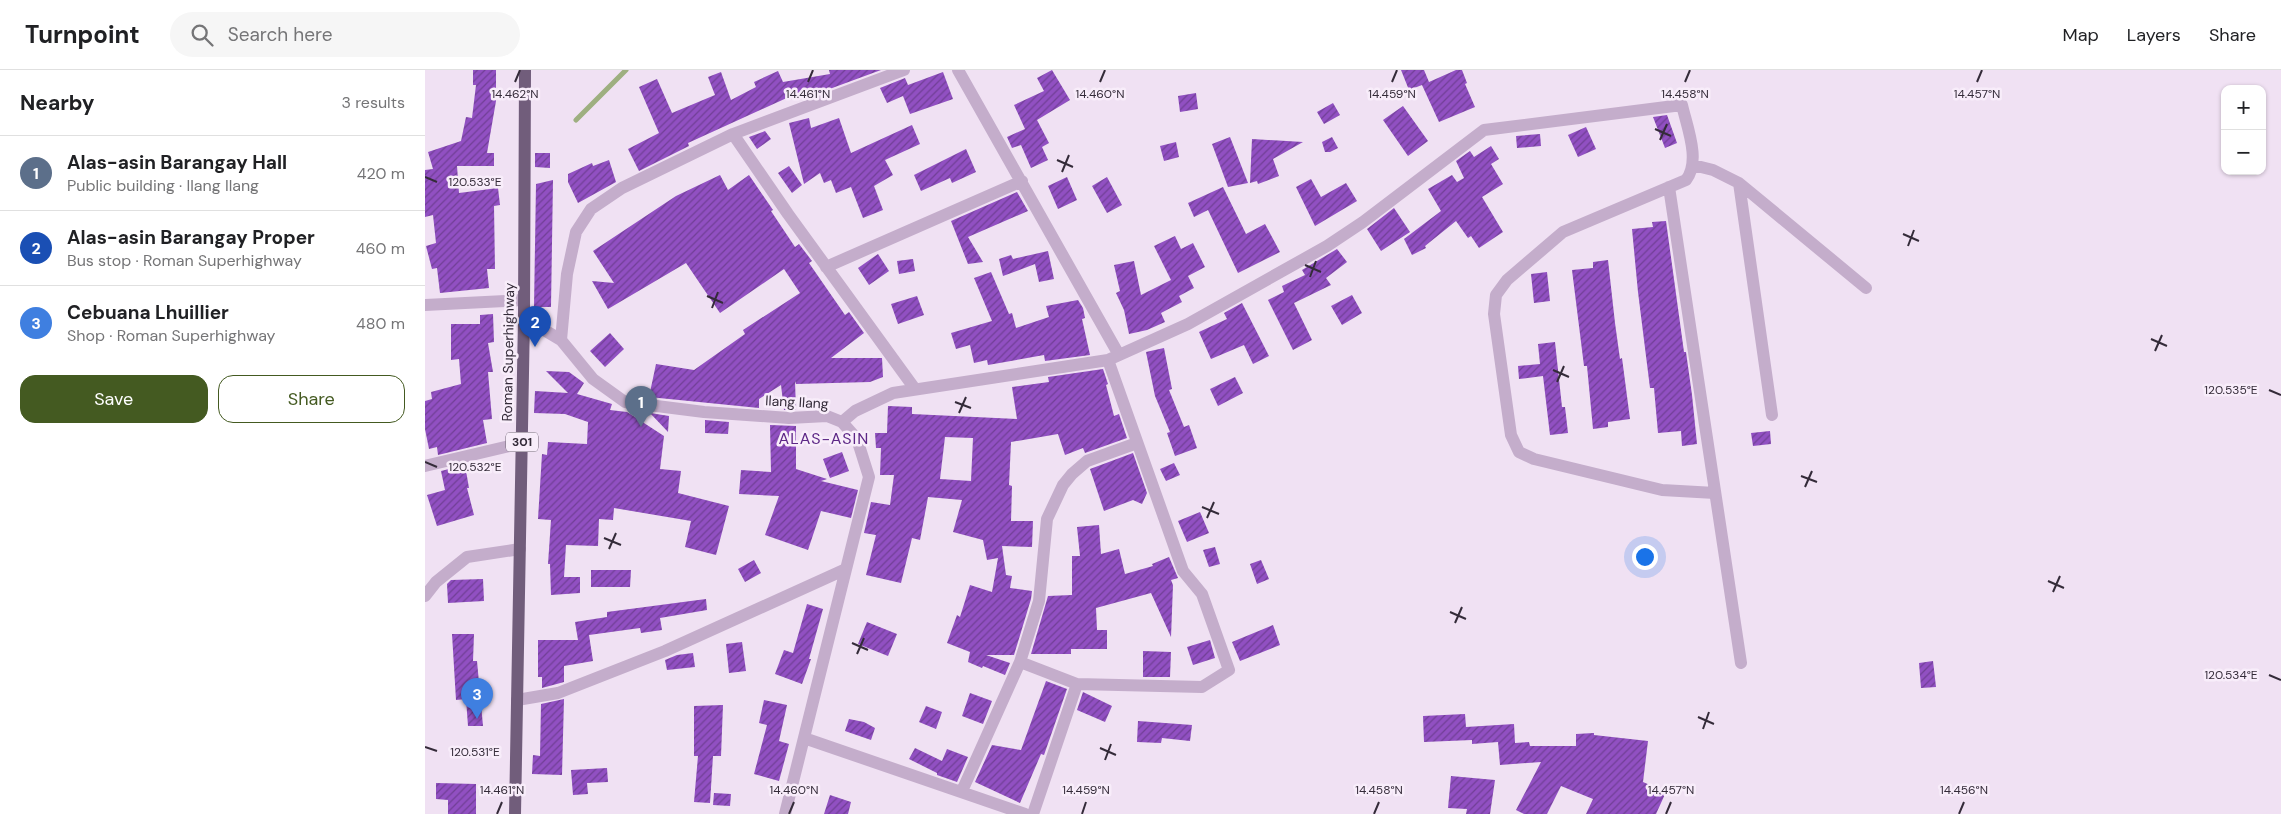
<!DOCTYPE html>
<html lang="en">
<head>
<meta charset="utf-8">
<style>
  :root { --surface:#fff; --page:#f6f6f6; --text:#202124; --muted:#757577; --line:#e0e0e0; --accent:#445a21 }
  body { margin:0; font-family:"DM Sans",sans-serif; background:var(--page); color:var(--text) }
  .controls { position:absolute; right:15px; top:15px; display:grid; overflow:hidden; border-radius:10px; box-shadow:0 1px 4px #0004 }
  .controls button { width:45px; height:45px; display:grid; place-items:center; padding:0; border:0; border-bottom:1px solid var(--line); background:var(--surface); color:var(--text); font:25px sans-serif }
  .you { position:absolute; left:1219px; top:486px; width:18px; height:18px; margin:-12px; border:4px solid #fff; border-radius:50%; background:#1a73e8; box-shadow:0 0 0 8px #1a73e833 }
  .badge { display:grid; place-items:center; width:32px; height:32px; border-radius:50%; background:var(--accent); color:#fff; font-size:16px; font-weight:700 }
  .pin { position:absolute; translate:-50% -41px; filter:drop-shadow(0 1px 2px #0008) }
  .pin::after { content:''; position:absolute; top:26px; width:18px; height:15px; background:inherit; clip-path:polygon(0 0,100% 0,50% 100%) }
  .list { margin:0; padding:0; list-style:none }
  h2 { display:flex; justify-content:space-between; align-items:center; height:65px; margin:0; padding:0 20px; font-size:21px }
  h2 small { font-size:16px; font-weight:400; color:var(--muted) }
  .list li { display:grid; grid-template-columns:32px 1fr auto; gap:15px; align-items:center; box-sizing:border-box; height:75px; padding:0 20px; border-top:1px solid var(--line) }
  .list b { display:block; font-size:19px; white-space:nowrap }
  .list p { margin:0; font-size:16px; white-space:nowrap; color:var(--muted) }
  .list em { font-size:16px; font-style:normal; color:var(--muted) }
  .actions { display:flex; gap:10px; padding:15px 20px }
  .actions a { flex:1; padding:11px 0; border:1px solid var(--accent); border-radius:15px; text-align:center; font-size:18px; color:var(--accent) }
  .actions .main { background:var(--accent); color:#fff }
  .icon { flex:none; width:28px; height:28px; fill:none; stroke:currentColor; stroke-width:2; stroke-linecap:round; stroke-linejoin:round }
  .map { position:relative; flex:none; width:1856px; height:744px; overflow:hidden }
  header { display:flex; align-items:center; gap:30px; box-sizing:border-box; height:70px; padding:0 25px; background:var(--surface); border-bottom:1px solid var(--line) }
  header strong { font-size:24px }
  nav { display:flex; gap:28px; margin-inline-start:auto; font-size:18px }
  .search { width:350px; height:45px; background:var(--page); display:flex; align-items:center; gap:12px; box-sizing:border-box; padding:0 18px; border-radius:28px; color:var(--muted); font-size:19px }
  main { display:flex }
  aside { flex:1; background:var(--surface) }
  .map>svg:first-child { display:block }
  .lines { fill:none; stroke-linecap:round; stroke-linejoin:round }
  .stream { stroke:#9eaf80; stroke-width:5 }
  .building { fill:url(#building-hatch); fill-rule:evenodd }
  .minor { stroke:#c4adcb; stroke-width:12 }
  .major { stroke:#715d7b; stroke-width:12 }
  .ticks { fill:none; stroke:#342b39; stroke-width:2 }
  .labels { text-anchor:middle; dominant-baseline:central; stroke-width:5; stroke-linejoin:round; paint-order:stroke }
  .shield { fill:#f8edfa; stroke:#6f6573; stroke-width:1 }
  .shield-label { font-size:12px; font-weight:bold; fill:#342b39 }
  .street-label { font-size:14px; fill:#342b39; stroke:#f8edfa }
  .quarter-label { font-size:16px; letter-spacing:1px; fill:#5d2786; stroke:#f8edfa }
  .ticks-label { font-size:12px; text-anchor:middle; fill:#342b39; stroke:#f8edfa; stroke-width:5; stroke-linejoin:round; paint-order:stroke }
</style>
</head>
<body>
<header>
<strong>Turnpoint</strong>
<div class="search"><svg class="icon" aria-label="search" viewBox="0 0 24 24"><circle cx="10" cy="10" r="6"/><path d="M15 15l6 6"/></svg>Search here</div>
<nav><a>Map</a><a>Layers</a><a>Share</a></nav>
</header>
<main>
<aside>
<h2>Nearby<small>3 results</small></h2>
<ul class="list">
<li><span class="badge" style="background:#5c6f8a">1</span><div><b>Alas-asin Barangay Hall</b><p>Public building · Ilang Ilang</p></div><em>420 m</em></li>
<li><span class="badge" style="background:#1a4fb4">2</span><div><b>Alas-asin Barangay Proper</b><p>Bus stop · Roman Superhighway</p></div><em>460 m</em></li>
<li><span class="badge" style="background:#3f7fe0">3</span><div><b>Cebuana Lhuillier</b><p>Shop · Roman Superhighway</p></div><em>480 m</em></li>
</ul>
<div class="actions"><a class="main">Save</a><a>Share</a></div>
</aside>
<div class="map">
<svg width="1856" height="744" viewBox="0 0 1856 744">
  <defs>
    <pattern id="building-hatch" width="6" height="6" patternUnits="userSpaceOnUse" patternTransform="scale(1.25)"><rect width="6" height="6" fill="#9150c2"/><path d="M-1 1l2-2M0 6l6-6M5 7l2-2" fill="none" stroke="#713f96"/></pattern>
  </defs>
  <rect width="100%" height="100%" fill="#f0e1f3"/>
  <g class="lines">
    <path class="stream" d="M151,50L201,0"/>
  </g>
  <path class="building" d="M48,0H71V31L62,83H69V96H32L34,123L73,118L75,135L69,136L70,199H62L64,218L15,223L12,198L7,199L1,176L11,173L8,145L0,147V100L8,99L3,82L36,71L41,47L47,48L51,15H48Z
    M404,0H456L391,24L377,26V21L263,73L264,76L214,101L203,79L234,63L214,17L232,9L247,43L290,25L283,7L296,2L306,30L331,17L329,12L353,1L358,12L405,4Z
    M627,0L645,30L612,50L624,73L617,77L623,90L606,98L596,75L587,78L582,67L600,59L589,35L619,21L612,8Z
    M976,0H999L1004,12L1031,0H1037L1042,13L1040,14L1050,37L1014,52L997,15L984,20Z
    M518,2L528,29L485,44L478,26L462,33L455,18L480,8L483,15Z
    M771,23L773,39L755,42L753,26Z
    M908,33L915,45L899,54L892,42Z
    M978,36L1003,71L983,86L958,50Z
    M1242,45L1252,73L1240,78L1228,47Z
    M384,48L386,58L414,48L426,83L487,55L495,74L460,90L468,105L449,116L458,140L438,148L426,117L411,123L406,110L399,113L395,103L379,114L364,53Z
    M1161,57L1171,79L1153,87L1143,65Z
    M340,61L346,69L332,79L324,67Z
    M1115,64L1116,76L1092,78L1091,66Z
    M805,67L823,113L803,117L787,74Z
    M907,67L913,78L905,82H900L897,72Z
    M827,69L878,72L848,89L854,106L833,114L832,111L825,113Z
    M751,72L754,87L739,91L735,76Z
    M1066,76L1074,89L1066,94L1078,114L1057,127L1078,162L1054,178L1046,166L1043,168L1031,151L1000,176L1001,178L987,185L979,169L1016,141L1003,119L1027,105L1032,112L1039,108L1031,91L1045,81L1049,87Z
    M541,79L551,102L527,113L525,108L496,121L489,105Z
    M110,83H125V98L110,97Z
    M184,90L191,112L153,133L143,112V104L167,93L168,96Z
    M364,96L377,115L367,123L353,103Z
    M295,105L303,120L324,105L348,140L346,141L370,177L374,174L387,191L384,193L420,245L424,242L439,263L406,288H457L458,307L445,312L371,314L370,311L371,340H359L356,315L334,329V338L224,327L231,294L269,300L320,264L318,260L375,223L359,199L295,243L261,193L183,239L167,211L189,213L168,181L251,126Z
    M642,107L652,130L633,139L623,116Z
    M682,107L697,135L682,143L667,116Z
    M886,109L896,127L921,113L932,131L890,156L871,117Z
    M128,110L126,237H109L111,114Z
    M798,117L821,164L840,154L855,182L813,203L783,140L769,147L763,133Z
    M592,122L603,141L543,167L558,192L543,194L526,151Z
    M969,138L985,162L956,181L942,159Z
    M1241,151L1259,282H1261L1267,325L1272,374L1257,376L1256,361L1233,363L1229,318H1225L1213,222L1207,159L1228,157L1227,152Z
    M750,166L756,179L768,173L780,197L763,206L769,218L754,226L757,232L736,243L740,252L722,260L704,264L699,240L691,223L695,221L689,195L709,191L716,225L746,210L729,176Z
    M912,179L922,192L901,208L906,215L869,233L887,270L868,280L843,230L859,222L857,216L880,205L877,200Z
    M623,181L629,209L614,212L610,194L578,206L574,189L586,185L588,189Z
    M453,184L464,201L444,215L433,198Z
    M488,189L490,201L474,204L472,191Z
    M1183,190L1190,253L1195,289L1197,288L1205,349L1183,352V357L1168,359L1162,296H1159L1147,200L1168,198V192Z
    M566,202L584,244L587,243L591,258L624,247L621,236L653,230L658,238L660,248L657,249L665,285L620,291L619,285L563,295L562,290L549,293L545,275L531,279L526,263L567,251L549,208Z
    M1122,202L1125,231L1109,233L1106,204Z
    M927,225L937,243L917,255L906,236Z
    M492,226L499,245L473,254L466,234Z
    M817,233L844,286L828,294L819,275L786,289L774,262L802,249L799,243Z
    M68,244L69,272L63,273L68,302H63L67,349L58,350L62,373L13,385L12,377L4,379L0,359V331L7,329L6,322L36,314L34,289L26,290V254H55V245Z
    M185,263L199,279L180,297L165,281Z
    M1130,272L1137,337H1140L1143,363L1125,365L1118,306L1094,309L1093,296L1115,294L1113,274Z
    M739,278L747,319L744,320L759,357L764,355L772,378L750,386L742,363L745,362L730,326L721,282Z
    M678,299L683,314L681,315L689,346L694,344L702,368L660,383L658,378L640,385L633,364L586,372L584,415L587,416L586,451H608L607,477L577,476L581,505L587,506L585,518L607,521L606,529L589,585H561L585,593L580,605L558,596L557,598L543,592L545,582L522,573L532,545L535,547L545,515L567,522L573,488L562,490L558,470L528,462L537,430L503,427L495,470L487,468L476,513L441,505L451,465L439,463L446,432L465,435L469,405H455L456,378H451L450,363H462L463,336L487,337V344L592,349L587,317L624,312L623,307ZM520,367L548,368L546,411L515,409Z
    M121,301L144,302L159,313L152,324L187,334L185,340L202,342L239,366L235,399L256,401L253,423L304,436L291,485L260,477L266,451L189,438L188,450L174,449L173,476L141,475L139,507H155V523L126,525L125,494H123L126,450L113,449L117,384L122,385L123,372L162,374L163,352L140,344L109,343L110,321L143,323Z
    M810,307L818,323L793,336L785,319Z
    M225,343L244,346L243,362Z
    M280,350L304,352L303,364L280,363Z
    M345,355L371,356V399L402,409L396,411L433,420L426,448L396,441L383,480L340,465L354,426L314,424L316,400L346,402Z
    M1345,361L1346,374L1328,376L1326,363Z
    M417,382L424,401L405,408L398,389Z
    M708,383L722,423L717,434L708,430L679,441L665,399Z
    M749,393L755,405L741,411L735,399Z
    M40,395L44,418H42L49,445L12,456L2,425L20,420L16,401Z
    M775,442L784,463L762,472L753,451Z
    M674,455L676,484L694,479L700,504L728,496L727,494L744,487L753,508L746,510L748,515L746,567L726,523L671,538L672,560H682V579H646V584H606L623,526L647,525V486H655L652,457Z
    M790,477L795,494L784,497L778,480Z
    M329,490L336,503L320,512L313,499Z
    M836,490L844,509L832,514L825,494Z
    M166,500H206L205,517H166Z
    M58,509L59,531L23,533L22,514L26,510Z
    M281,529L282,540L235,548L237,560L216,563L215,558L164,565L168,591L139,596V612L117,618V607H113V570H153L150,552L182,547V542Z
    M382,534L398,539L384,589H386L377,614L350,604L359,580L368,583Z
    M442,552L472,564L463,586L433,574Z
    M848,555L855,575L815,591L807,572Z
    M27,564H49L48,591H52L58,656H43L41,629L31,630Z
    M785,570L790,588L768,595L762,577Z
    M317,572L321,601L304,603L301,574Z
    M718,581L746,582L745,607H718Z
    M268,583L270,597L242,600L240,590L252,585Z
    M1508,591L1511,617L1496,618L1494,593Z
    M621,611L642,619L619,685L616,684L595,733L550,712L567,675L596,680Z
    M658,622L687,636L680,652L652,640Z
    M545,623L567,631L558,654L537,646Z
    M139,629L137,705L107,704L108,685L115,686L116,634Z
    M339,630L362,635L354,671L364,674L354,711L329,704L342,655L334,653Z
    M298,635L296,686H288L285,733L269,732L273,686H269V636Z
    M501,636L517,642L511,659L494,652Z
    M1040,644L1041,657L1089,654L1090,673L1104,672L1105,676H1151V664L1169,663V665L1223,671L1218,712L1241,722L1231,744H1161L1168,729L1136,716L1122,744H1099L1091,740L1116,692L1075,695L1073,672L1047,674V670L999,672L998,646Z
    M424,649L439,652L450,658L446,670L420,661Z
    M713,651L767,655L765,671L737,668L736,673L712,672Z
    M490,678L517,691L522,679L543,687L532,712L512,705V703L484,689Z
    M182,698L183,712L162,713L163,724L148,725L146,700Z
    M1026,706L1070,710L1065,744H1041L1042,739L1023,738Z
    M11,713L51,714V744H23V730L11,729Z
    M289,723L306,724L305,736L288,735Z
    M405,725L426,732L423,744H399Z"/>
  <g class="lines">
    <path class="minor" d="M533,0L694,285
      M308,64L363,144L490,319
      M1268,95L1288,100L1314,113L1441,218
      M1314,113L1347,345
      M1244,117L1316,593
      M401,197L597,111
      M0,235L99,230
      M99,248L136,270L168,309L200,332L279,342L364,348L402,346L417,352L432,369L444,407L360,744
      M136,270L142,204L151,162L166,139L197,118L308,64L479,0
      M417,352L430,341L468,323L683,290L763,254L902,176L938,152L1059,60L1257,35C1262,57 1276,91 1261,110L1138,162L1082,210L1071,225L1069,244L1086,365L1094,382L1109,389L1237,420L1290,423
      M0,396L97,373
      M0,526L11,512L42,487L95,479
      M595,592L614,531L622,449L638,415L647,404L662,391L712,373
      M92,630L133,623L240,581L421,499
      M379,668L600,744
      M537,721L595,592L652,614L777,617L804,600L777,524L758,501L683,290
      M608,744L652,614"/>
    <path class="major" d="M90,744L99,248L100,0"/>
  </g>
  <path class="ticks" d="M90,12L95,0M383,12L388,0M675,12L680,0M967,12L972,0M1260,12L1265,0M1552,12L1557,0M1230,59L1246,66M1235,70L1242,54M632,90L648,97M637,102L644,85M0,107L12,112M1478,164L1494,171M1483,176L1489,160M880,195L896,202M885,207L891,191M282,226L298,233M287,238L293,222M1726,269L1742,276M1730,281L1737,265M1128,300L1144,307M1132,312L1139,296M1844,320L1856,325M530,332L546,338M534,343L541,327M0,392L12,397M1376,406L1392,412M1380,417L1387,401M777,437L794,444M782,448L789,432M179,468L196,475M184,479L191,463M1623,511L1639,518M1628,522L1635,506M1025,542L1041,549M1030,553L1037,537M427,573L443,580M432,584L439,568M1844,605L1856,610M1273,647L1289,654M1278,659L1284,642M0,677L12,681M675,678L691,685M680,690L686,674M72,744L77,732M364,744L369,732M657,744L661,732M949,744L954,732M1241,744L1246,732M1534,744L1539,732"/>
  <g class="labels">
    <rect class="shield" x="81" y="362.5" width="32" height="19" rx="4"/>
    <g class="shield-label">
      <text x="97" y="372">301</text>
    </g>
    <g class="street-label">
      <text transform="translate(83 282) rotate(-89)">Roman Superhighway</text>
      <text transform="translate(372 332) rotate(3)">Ilang Ilang</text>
    </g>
    <g class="quarter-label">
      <text x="399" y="368">ALAS-ASIN</text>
    </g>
  </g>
  <g class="ticks-label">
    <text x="90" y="28">14.462°N</text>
    <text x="383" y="28">14.461°N</text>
    <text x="675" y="28">14.460°N</text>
    <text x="967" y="28">14.459°N</text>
    <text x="1260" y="28">14.458°N</text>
    <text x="1552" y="28">14.457°N</text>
    <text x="50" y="116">120.533°E</text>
    <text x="1806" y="324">120.535°E</text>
    <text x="50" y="401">120.532°E</text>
    <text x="1806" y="609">120.534°E</text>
    <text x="50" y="686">120.531°E</text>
    <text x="77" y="724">14.461°N</text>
    <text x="369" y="724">14.460°N</text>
    <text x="661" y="724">14.459°N</text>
    <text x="954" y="724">14.458°N</text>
    <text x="1246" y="724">14.457°N</text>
    <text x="1539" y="724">14.456°N</text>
  </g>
</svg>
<div class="controls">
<button>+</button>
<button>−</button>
</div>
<div class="you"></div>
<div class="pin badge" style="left:216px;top:357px;background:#5c6f8a">1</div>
<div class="pin badge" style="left:110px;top:277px;background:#1a4fb4">2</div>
<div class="pin badge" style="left:52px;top:649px;background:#3f7fe0">3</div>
</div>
</main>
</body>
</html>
